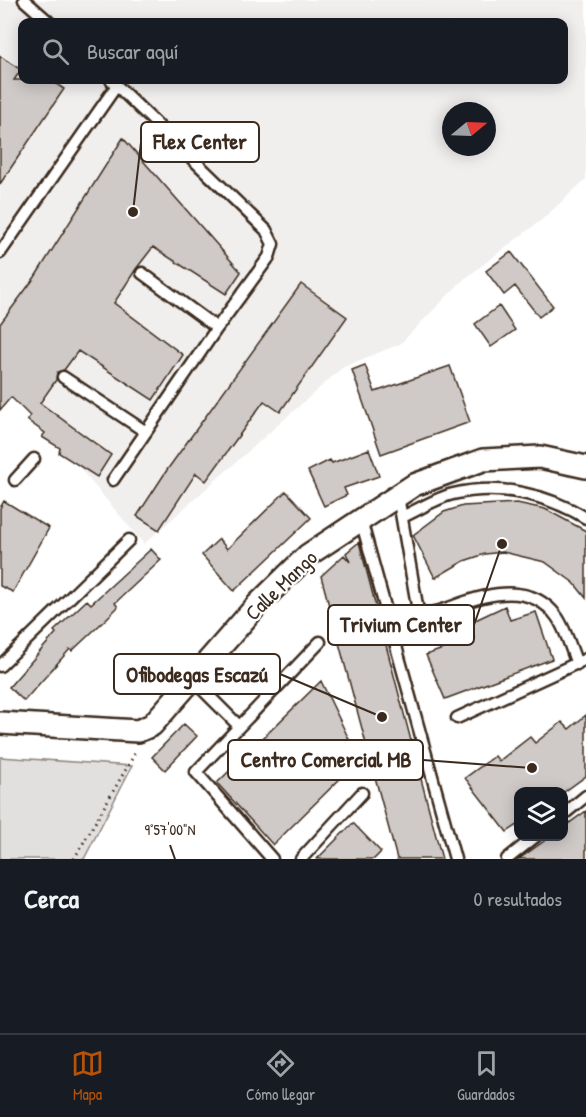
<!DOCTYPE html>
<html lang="es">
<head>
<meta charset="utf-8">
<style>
  :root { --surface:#171b24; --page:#20242c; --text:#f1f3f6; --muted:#9ea1a6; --line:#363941; --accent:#b45309 }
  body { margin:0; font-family:"Patrick Hand",sans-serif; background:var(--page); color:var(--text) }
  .controls { position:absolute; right:18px; bottom:18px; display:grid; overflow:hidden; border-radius:12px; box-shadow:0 3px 15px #0003 }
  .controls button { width:54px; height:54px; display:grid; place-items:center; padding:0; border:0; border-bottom:2px solid var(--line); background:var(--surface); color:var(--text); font:30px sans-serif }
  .compass { position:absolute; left:442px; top:102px; width:54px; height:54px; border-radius:50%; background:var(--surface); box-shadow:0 3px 15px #0003; rotate:71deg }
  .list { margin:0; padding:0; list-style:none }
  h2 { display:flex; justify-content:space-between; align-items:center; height:78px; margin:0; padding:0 24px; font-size:26px }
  h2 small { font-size:20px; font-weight:400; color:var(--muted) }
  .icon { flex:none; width:33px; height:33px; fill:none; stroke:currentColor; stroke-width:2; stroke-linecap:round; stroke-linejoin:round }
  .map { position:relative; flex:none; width:586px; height:859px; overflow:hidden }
  .search { position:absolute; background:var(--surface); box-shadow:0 3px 15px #0003; left:18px; right:18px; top:18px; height:66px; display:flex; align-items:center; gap:15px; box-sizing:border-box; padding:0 21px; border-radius:12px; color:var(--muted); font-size:22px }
  .sheet { height:174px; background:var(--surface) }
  nav { display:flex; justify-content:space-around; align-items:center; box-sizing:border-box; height:84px; border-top:2px solid var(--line); background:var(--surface); font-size:16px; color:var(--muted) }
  nav a { display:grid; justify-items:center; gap:3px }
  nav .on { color:var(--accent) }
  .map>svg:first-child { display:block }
  .built { fill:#f1efee; fill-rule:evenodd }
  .green { fill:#e2e0de; stroke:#8e857e; stroke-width:1.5 }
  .building { fill:#cfcac7; stroke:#3b2a1e; stroke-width:1.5 }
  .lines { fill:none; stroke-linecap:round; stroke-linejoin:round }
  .service-casing { stroke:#3b2a1e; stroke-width:15 }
  .minor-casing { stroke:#3b2a1e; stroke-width:26 }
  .path { stroke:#3b2a1e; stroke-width:3; stroke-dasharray:1.5 4.5; stroke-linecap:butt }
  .service { stroke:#fff; stroke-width:10 }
  .minor { stroke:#fff; stroke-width:21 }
  .ticks { fill:none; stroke:#3b2a1e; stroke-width:2 }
  .labels { text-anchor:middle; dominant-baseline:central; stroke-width:4.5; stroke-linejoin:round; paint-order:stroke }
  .street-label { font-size:21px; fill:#3b2a1e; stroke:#fff }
  .ticks-label { font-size:15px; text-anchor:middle; fill:#3b2a1e; stroke:#fff; stroke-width:4.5; stroke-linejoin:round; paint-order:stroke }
  .leader { fill:none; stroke:#3b2a1e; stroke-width:2 }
  .callout-dot { fill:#3b2a1e; stroke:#fff; stroke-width:2 }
  .callout { fill:#fff; stroke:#3b2a1e; stroke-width:2 }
  .callout-label { font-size:22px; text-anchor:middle; font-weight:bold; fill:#3b2a1e }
</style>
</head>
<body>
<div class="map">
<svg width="586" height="859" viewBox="0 0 586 859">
  <rect width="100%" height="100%" fill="#fff"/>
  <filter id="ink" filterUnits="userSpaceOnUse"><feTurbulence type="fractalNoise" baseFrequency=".0167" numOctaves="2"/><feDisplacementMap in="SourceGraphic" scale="12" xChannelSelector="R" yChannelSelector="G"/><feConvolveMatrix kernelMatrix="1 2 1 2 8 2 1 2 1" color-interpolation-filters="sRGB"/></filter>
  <g filter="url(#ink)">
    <path class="built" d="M0,0H586V179L544,218L463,280L400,344L343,367L144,544L43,425L7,391L0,399ZM22,22H564V80H22ZM451,111H487V147H451Z"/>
    <path class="green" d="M0,757L132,766L84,859H0Z"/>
    <path class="building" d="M0,56L21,70L14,80H50L64,89L0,184Z
      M123,138L241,272L226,294L153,247L136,269L114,303L183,355L153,400L78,351L64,370L57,372L56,380L40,403L111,455L97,477L59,453L60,448L42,437L45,433L27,420L30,416L11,397L0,410V324L35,277Z
      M511,252L553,306L539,317L515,286L504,295L486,271Z
      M301,284L347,317L280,412L264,401L206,481L196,473L159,530L137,516L167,470Z
      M499,306L515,330L491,347L475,324Z
      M365,365L375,392L450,366L470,422L381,454L352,370Z
      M369,449L379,476L344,488L347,495L324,506L308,471L330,460L332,463Z
      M286,491L311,518L234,591L202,555L219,539L227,549Z
      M4,501L49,528L13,592L0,586V508Z
      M517,503L545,509L586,531V598L574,583L545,562L503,552L485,554L464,561L435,578L413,535L444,512L463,506Z
      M359,542L364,561L442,859H397L321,576L344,555L350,562L346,553Z
      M151,549L161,560L115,603L118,607L105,620L72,651L70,649L24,701L9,687L56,633L54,631L87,600L91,604Z
      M505,606L510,620L536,612L552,659L445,699L426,655L474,638L469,623Z
      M321,681L359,760L273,845L217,783Z
      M586,715V776L564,792H519V824L507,832L465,778L495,756L499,761L530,737L535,743L562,722L569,729Z
      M184,724L197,736L165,770L152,757Z
      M586,811V859H519L550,837H564V827Z
      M353,823L381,852L374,859H317Z"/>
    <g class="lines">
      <defs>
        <path id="service" d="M24,0L49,22
          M111,80L266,230L273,244L269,257L217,328L142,273
          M0,253L117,85
          M63,377L146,432
          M15,480L34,459
          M113,480L217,328
          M398,496L418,611C430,616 442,610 454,606C488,593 532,582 557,617C566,630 571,649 577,664
          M402,517C418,510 436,498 453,494C499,483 546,494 586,518
          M361,520L455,859
          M0,666L129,540
          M191,678L239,726
          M457,718L586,659
          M564,814L586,796
          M272,859L196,772L320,642
          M301,859L362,793
          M507,859L536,836"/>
        <path id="minor" d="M0,723L138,731L152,725L258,604L308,555L414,485L483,460L540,457L586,467"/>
      </defs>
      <use href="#service" class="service-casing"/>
      <use href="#minor" class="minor-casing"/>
      <path class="path" d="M74,859L137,750"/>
      <use href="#service" class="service"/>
      <use href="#minor" class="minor"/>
    </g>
  </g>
  <path class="ticks" d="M170,845L175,859"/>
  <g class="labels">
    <g class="street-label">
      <text transform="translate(281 585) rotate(-44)">Calle Mango</text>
    </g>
  </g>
  <g class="ticks-label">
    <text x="170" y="835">9°57'00"N</text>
  </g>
  <path class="leader" d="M133 212L141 142M502 544L474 625M382 717L280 674M532 768L423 760"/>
  <g class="callout-dot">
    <circle cx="133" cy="212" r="6"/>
    <circle cx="502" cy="544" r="6"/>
    <circle cx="382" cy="717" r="6"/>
    <circle cx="532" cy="768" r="6"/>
  </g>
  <g class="callout">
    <rect x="141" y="122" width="118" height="40" rx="6"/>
    <rect x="328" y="605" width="146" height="40" rx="6"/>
    <rect x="114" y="654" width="166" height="40" rx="6"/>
    <rect x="228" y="740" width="195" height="40" rx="6"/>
  </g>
  <g class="callout-label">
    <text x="200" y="149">Flex Center</text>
    <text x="401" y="632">Trivium Center</text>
    <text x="197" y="682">Ofibodegas Escazú</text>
    <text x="326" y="767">Centro Comercial MB</text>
  </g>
</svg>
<div class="controls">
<button><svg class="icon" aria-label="layers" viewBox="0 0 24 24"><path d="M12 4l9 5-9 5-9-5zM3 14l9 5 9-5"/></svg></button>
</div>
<svg class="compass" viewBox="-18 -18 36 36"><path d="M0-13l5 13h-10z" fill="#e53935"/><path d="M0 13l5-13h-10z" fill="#9ea1a6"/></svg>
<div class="search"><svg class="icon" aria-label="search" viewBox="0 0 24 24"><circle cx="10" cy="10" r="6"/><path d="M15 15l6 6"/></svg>Buscar aquí</div>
</div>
<section class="sheet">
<h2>Cerca<small>0 resultados</small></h2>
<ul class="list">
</ul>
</section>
<nav>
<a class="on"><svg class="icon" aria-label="map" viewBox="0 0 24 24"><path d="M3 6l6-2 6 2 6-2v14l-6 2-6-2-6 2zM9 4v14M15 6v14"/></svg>Mapa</a>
<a><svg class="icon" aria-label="directions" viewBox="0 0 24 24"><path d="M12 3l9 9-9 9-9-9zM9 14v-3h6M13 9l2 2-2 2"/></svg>Cómo llegar</a>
<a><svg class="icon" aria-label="saved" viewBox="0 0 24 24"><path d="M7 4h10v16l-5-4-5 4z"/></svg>Guardados</a>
</nav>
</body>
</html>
